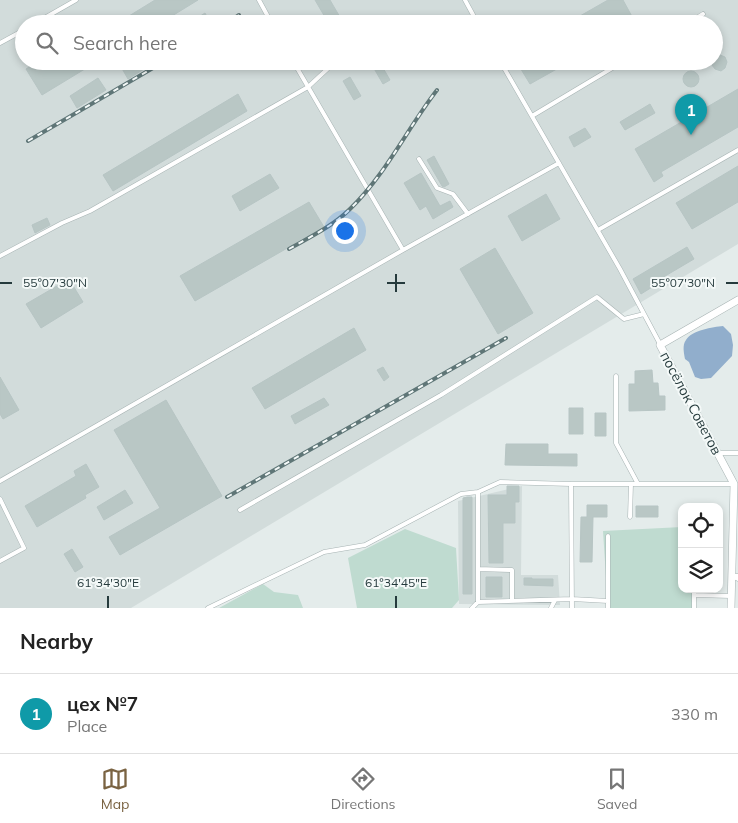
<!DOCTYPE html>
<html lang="en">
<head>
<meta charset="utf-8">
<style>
  :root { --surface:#fff; --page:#f2f2f2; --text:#222; --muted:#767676; --line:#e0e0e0; --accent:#7a6342 }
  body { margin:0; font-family:Mulish,sans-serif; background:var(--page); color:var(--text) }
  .controls { position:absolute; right:15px; bottom:15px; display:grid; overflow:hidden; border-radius:10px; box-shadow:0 2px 8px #0003 }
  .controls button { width:45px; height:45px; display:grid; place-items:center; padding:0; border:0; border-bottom:1px solid var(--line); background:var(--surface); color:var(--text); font:25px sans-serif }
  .you { position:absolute; left:344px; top:230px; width:18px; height:18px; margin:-12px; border:4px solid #fff; border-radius:50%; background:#1a73e8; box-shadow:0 0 0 8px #1a73e833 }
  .badge { display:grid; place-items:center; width:32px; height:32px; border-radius:50%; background:var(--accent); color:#fff; font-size:16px; font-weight:700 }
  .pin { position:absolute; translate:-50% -41px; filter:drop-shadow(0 1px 2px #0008) }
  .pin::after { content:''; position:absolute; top:26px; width:18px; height:15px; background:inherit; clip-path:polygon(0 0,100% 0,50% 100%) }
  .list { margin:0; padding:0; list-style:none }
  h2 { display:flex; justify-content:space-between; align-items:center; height:65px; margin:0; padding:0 20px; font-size:21px }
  h2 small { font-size:16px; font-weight:400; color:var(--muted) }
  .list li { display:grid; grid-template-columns:32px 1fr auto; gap:15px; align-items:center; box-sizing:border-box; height:80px; padding:0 20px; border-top:1px solid var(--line) }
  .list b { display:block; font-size:19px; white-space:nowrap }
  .list p { margin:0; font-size:16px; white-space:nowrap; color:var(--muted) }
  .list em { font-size:16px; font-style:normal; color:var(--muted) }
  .icon { flex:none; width:28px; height:28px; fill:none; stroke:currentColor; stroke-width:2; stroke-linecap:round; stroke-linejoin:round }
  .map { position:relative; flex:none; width:738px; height:608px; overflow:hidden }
  .search { position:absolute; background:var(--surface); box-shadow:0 2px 8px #0003; left:15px; right:15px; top:15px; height:55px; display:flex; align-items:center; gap:12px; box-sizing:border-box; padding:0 18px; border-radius:28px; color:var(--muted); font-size:19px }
  .sheet { height:145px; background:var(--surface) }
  nav { display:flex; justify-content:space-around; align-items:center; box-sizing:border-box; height:70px; border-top:1px solid var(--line); background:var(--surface); font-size:14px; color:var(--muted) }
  nav a { display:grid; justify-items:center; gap:2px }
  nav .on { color:var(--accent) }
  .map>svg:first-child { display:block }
  .built { fill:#d2dcdb; fill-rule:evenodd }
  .green { fill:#bfdbd0 }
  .water { fill:#91aecc }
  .building { fill:#b9c7c5; stroke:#b7c5c4 }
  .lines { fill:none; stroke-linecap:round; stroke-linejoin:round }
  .service-casing { stroke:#a7b3b3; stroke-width:5 }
  .minor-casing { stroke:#a7b3b3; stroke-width:8 }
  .service { stroke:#fff; stroke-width:4 }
  .minor { stroke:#fff; stroke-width:7 }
  .rail-casing { stroke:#5f7677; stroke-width:4 }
  .rail { stroke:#f4f9f8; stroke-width:2; stroke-dasharray:5.5; stroke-linecap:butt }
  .ticks { fill:none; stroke:#253a3c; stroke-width:2 }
  .labels { text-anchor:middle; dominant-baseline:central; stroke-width:4; stroke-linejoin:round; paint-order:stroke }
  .street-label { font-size:14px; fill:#253a3c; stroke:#f4f9f8 }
  .ticks-label { font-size:12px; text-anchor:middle; fill:#253a3c; stroke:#f4f9f8; stroke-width:4; stroke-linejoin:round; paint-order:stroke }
</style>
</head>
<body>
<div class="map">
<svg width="738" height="608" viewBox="0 0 738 608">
  <rect width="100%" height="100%" fill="#e4eceb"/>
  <path class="built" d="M0,0H738V244L131,608H0ZM24,24H714V61H24Z
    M522,486L521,575H558L560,605L459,604L458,501Z"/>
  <path class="green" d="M682,527V589H692L693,608H608L603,531Z
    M405,529L456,548L459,600L452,608H357L348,558Z
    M263,584L274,592L298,595L303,608H219Z"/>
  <path class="water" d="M723,326L731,334L733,345L732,356L711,378L701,379L695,377L689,362L685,359C684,353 682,345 686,340C692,330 713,327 723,326Z"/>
  <path class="building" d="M155,0H198L159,24H116Z
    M315,0H330L344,24H329Z
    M608,0H623L635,22L632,24H566Z
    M205,13L211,24H188Z
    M720,55L725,57L727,62L725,68L721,71L715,69L712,65V61H714V57Z
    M38,61H98L42,95L26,69Z
    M126,61H157L128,79L120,65Z
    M377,61H379L390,80L383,84L372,65Z
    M516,61H571L530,84Z
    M683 79a8 8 0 1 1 16 0a8 8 0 1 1-16 0Z
    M350,77L361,96L354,100L343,81Z
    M98,78L106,90L77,108L70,96Z
    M738,89V127L661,172L663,176L654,182L635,149Z
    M238,94L247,111L113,191L103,175Z
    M650,104L655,113L625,130L620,122Z
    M585,128L591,137L574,147L569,137Z
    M434,156L449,184L444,187L442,186L427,160Z
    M738,166V202L692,229L676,203Z
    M421,173L440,206L450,201L453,207L433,219L426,206L420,210L404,183Z
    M270,174L279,188L240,211L232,196Z
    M546,194L560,219L522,241L508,216Z
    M309,202L324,227L195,301L180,276Z
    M47,218L50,225L35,233L32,225Z
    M687,247L694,259L655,282L657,284L641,294L633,279Z
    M495,248L533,313L498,334L460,269Z
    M69,279L83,302L41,328L26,304Z
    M354,328L366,350L265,409L252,388Z
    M383,367L389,377L384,381L377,370Z
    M652,370L653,383H658L659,396H665V410L629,411V384H635V371Z
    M0,377L19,410L3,419L0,414Z
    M324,398L329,405L295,424L291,416Z
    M166,400L222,496L120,555L109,537L160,508L114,430Z
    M569,408H583V434H569Z
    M595,413H606V436H595Z
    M506,444H548V454H577V466L505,465Z
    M86,464L99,487L85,495L86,498L37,527L25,506L76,476L74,471Z
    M507,486H519V502H515V523H503V563H489L488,495H507Z
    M125,490L133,503L104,520L97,507Z
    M467,497H472V594H463V498Z
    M587,505H607V517H593L592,562H580L581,517H587Z
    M636,506H658V517H636Z
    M72,549L83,567L75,572L64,554Z
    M486,577H502V597H486Z
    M524,578H532V579H553V586L524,585Z"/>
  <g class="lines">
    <defs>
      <path id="service" d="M259,0L272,24
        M465,0L478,24
        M34,24L76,0
        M687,24L703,14
        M0,43L24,30
        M293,61L403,250
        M500,61L620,269L660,344
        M532,116L624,61
        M419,159L437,188L453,194L468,214
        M598,230L738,150
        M0,256L62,223L90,211L308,87L336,61
        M616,376V443L638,484
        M717,453H738
        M0,481L403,250L559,163
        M571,484L572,608
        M0,499L24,548L0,561
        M240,510L441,395L597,297L624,319L644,314
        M630,517L631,484
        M478,569L512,570V601
        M738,576H731L738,579
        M694,589V608
        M694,595L731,596
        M478,602L572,599L608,601
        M208,608L324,552L365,545L461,494L478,492L500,482L571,484H734
        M472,608L478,602V492
        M551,608L555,600
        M608,608V536"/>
      <path id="minor" d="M731,608L734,484L660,345L738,300"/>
    </defs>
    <use href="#service" class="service-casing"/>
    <use href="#minor" class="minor-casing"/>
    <use href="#service" class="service"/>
    <use href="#minor" class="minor"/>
    <defs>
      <path id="rail" d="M226,24L239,15
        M28,141L165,61
        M289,249C310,237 333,226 350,209C386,174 407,129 437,90
        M227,497L506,338"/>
    </defs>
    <use href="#rail" class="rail-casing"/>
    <use href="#rail" class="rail"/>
  </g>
  <path class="ticks" d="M396,274V292M0,283H12M387,283H405M726,283H738M108,596V608M396,596V608"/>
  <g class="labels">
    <g class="street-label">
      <text transform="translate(691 403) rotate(62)">посёлок Советов</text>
    </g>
  </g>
  <g class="ticks-label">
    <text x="55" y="287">55°07'30"N</text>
    <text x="683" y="287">55°07'30"N</text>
    <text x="108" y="587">61°34'30"E</text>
    <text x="396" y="587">61°34'45"E</text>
  </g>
</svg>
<div class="controls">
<button><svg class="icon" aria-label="locate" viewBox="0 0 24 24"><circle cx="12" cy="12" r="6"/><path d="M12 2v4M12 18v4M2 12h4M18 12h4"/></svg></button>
<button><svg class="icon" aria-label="layers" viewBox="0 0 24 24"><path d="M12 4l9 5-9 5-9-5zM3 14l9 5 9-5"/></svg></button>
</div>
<div class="you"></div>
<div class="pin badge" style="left:691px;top:135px;background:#0f9aa8">1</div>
<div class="search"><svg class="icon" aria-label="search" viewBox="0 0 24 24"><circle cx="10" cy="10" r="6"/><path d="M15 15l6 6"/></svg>Search here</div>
</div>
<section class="sheet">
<h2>Nearby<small></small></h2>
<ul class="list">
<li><span class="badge" style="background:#0f9aa8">1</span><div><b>цех №7</b><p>Place</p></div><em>330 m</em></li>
</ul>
</section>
<nav>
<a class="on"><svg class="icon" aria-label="map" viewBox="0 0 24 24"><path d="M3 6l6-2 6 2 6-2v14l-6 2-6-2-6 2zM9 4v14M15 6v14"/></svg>Map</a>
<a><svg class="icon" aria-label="directions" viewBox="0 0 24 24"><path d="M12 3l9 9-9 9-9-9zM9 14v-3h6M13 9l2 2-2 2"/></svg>Directions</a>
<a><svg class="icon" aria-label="saved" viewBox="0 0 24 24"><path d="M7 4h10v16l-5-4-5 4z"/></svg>Saved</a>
</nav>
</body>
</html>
